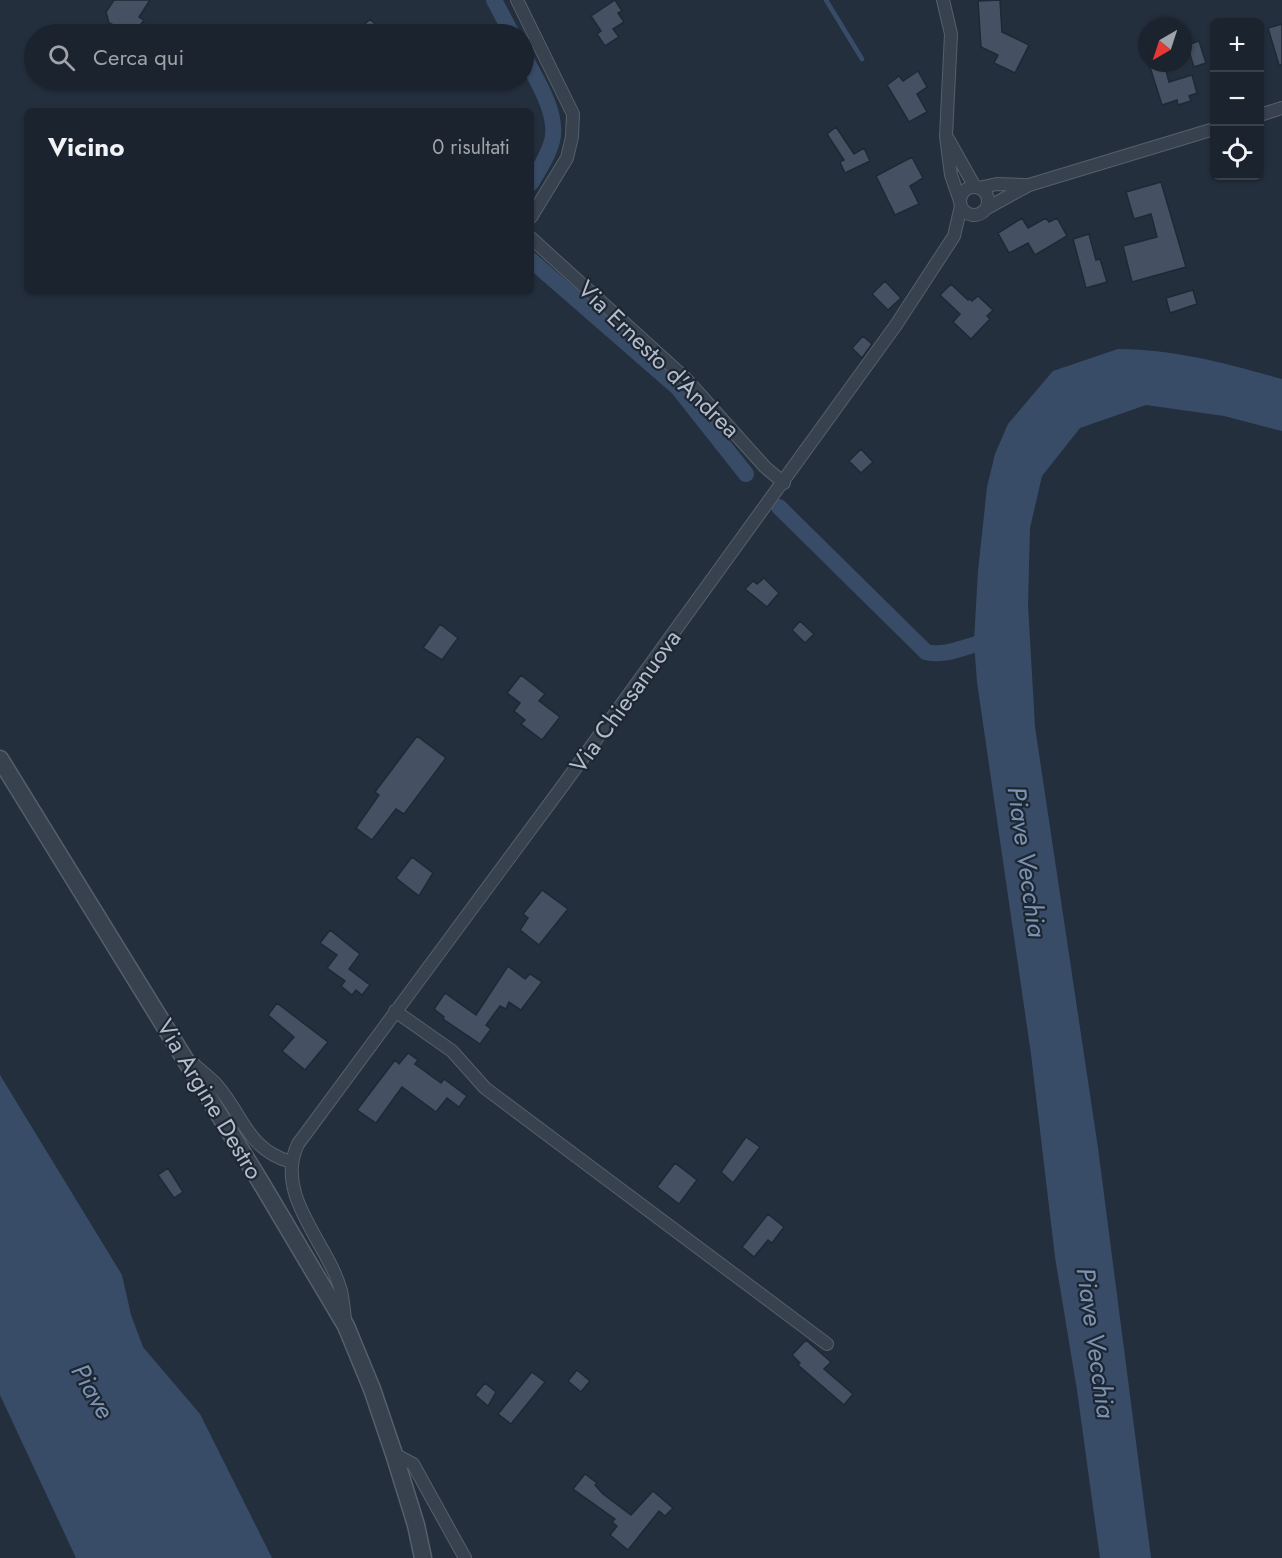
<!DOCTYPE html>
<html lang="it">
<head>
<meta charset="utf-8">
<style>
  :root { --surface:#1b232e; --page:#282f3a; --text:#f1f3f6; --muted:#a0a4aa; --line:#39404a }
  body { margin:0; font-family:Jost,sans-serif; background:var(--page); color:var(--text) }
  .controls { position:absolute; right:18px; top:18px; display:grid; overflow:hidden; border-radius:9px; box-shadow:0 2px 4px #0004 }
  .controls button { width:54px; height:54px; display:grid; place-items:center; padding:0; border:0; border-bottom:2px solid var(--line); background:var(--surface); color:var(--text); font:30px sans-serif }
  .compass { position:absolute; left:1138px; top:18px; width:54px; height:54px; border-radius:50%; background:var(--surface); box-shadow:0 2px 4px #0004; rotate:219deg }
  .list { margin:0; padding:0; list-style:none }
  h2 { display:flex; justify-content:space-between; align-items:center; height:78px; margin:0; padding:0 24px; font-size:26px }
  h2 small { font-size:20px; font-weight:400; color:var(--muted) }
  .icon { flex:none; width:33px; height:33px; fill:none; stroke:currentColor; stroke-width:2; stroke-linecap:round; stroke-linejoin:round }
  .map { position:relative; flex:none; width:1282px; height:1558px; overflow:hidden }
  .search { position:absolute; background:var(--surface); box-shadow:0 2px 4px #0004; left:24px; top:24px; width:510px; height:66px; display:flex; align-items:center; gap:15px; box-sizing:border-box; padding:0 21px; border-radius:33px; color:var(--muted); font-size:22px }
  .panel { position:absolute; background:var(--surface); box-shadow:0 2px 4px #0004; left:24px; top:108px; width:510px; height:186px; border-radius:9px }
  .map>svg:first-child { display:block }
  .water { fill:#394c67 }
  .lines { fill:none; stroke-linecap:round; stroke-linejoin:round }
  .stream { stroke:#394c67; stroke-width:4.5 }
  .canal { stroke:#394c67; stroke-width:16 }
  .building { fill:#455162; stroke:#1f2835; stroke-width:1.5 }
  .minor-casing { stroke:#565f6c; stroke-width:14 }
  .tertiary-casing { stroke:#565f6c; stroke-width:19 }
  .minor { stroke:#38414e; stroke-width:12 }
  .tertiary { stroke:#38414e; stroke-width:16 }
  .labels { text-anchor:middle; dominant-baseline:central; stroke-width:4.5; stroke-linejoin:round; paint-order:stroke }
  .street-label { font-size:24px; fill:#b4bcc9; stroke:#1d2633 }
  .water-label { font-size:26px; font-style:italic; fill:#7c92b1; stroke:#1d2633 }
</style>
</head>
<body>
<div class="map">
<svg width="1282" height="1558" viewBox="0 0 1282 1558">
  <rect width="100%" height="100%" fill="#242f3e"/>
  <path class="water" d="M1118,349C1179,350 1224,363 1282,379V431L1224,416L1146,405L1080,428L1042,476L1030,528L1028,605L1035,727L1098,1148L1151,1558H1100L1077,1390L1055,1257L1031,1054L977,682L974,641L978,571L987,487L995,454L1008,424L1053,371Z
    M0,1075L122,1275L131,1315L143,1347L200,1414L272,1558H76L0,1395Z"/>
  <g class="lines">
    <path class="stream" d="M826,0L862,59"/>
    <path class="canal" d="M494,0L512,34
      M524,56C536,79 559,114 552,141C548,156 539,170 531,183
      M531,260L678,388L746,474
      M779,507L926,652C948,658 972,642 995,640"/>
  </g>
  <path class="building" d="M114,0H150L139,17L144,20L134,34L109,23L106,12Z
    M615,0L622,11L618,13L624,22L613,29L619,37L605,46L597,34L601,31L591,16Z
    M1000,0L1002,32L1029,45L1015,73L994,63L998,55L981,47L978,1Z
    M370,19L385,34H354Z
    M1282,24V65H1279L1268,28Z
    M1199,41L1206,63L1194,67L1187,45Z
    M1164,63L1169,82L1192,75L1197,93L1189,96L1191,101L1178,105L1177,100L1162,105L1150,67Z
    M918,71L927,87L917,94L927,112L909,122L887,85L899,76L903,81Z
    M836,127L854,154L864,148L870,161L845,173L840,162L844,160L827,134Z
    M912,157L923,178L910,186L919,204L895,215L876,176Z
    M1161,182L1186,267L1132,282L1123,246L1157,237L1151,214L1134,219L1126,192Z
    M1022,218L1028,228L1046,218L1049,222L1057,218L1067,236L1035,255L1028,243L1009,253L998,233Z
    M1089,234L1096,260L1100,259L1107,282L1086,288L1073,239Z
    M885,281L901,298L888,310L872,294Z
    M951,284L968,300L970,299L972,301L978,296L993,310L987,316L990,319L971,339L953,322L960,314L940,295Z
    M1193,290L1197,304L1170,313L1166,298Z
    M863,336L872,344L862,358L852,348Z
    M861,449L873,462L861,473L849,461Z
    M764,578L779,593L767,607L745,589L753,581L757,584Z
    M800,621L814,634L805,643L792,630Z
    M440,624L458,638L442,660L423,648Z
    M521,675L545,694L539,701L560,717L542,740L521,724L525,720L514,711L520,703L507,693Z
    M417,736L446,758L404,814L396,809L372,840L356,828L379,795L375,792Z
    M412,857L433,873L419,896L396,878Z
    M542,890L568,909L539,945L520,930L528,918L523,914Z
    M330,930L360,954L349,969L370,985L362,995L356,990L352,995L341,986L345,981L327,968L337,955L320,943Z
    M508,966L525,979L530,974L542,982L521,1010L509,1002L506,1009L500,1006L486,1025L491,1029L480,1044L443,1019L444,1017L434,1009L445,993L476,1015Z
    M277,1003L328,1042L305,1070L282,1051L294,1037L268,1015Z
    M408,1053L418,1060L415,1064L441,1083L444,1079L467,1096L459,1107L447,1098L436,1112L402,1087L376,1123L357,1110L395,1060L399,1064Z
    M746,1137L760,1147L733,1183L721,1172Z
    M675,1163L697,1180L679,1204L657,1187Z
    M168,1168L183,1192L174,1198L158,1175Z
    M768,1214L784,1227L772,1243L768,1240L754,1257L742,1247Z
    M806,1340L831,1362L824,1369L853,1394L844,1405L798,1365L800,1363L792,1355Z
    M577,1370L590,1381L581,1392L568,1381Z
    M532,1372L545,1382L511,1424L498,1414Z
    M485,1383L496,1392L488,1406L475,1395Z
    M585,1474L597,1483L595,1485L603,1494L631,1515L653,1491L673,1508L665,1516L659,1511L628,1550L610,1535L617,1526L612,1522L615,1519L573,1489Z"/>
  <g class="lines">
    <defs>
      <path id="minor" d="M517,0L573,114L572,137L567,158L531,217
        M943,0L951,34L946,136L951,175L960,201
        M1260,115L1282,108
        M948,139L975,187
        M960 201a14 14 0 1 1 28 0a14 14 0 1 1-28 0Z
        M978,188L997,184L1025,185
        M987,208L1029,185L1214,129
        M531,238L686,379L765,467L784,483
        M395,1011L452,1051L485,1088L827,1344
        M191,1062C199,1069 208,1076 215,1083C244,1115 246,1149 291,1162
        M345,1319C344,1310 343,1300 341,1291C329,1244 273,1195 298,1144L564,784L896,325L954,236L961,206
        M394,1454L413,1464L465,1558"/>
      <path id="tertiary" d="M0,759L260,1181L346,1326L372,1389L394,1454L416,1525L423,1558"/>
    </defs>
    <use href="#minor" class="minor-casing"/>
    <use href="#tertiary" class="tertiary-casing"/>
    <use href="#minor" class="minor"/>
    <use href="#tertiary" class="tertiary"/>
  </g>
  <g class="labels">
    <g class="street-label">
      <text transform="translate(659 359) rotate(44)">Via Ernesto d'Andrea</text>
      <text transform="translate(625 701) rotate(-54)">Via Chiesanuova</text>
      <text transform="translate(210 1099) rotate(59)">Via Argine Destro</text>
    </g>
    <g class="water-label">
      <text transform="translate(1027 862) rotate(82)">Piave Vecchia</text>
      <text transform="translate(1096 1343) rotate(82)">Piave Vecchia</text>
      <text transform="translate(93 1391) rotate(60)">Piave</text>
    </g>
  </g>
</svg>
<div class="controls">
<button>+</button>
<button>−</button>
<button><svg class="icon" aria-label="locate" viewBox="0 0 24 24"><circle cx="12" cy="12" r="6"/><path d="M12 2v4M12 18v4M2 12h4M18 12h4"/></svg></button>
</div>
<svg class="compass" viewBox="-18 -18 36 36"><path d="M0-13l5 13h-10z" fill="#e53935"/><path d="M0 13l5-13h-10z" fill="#a0a4aa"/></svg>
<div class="search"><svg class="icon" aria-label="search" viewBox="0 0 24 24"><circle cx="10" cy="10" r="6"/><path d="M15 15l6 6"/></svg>Cerca qui</div>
<section class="panel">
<h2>Vicino<small>0 risultati</small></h2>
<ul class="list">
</ul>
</section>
</div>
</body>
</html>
